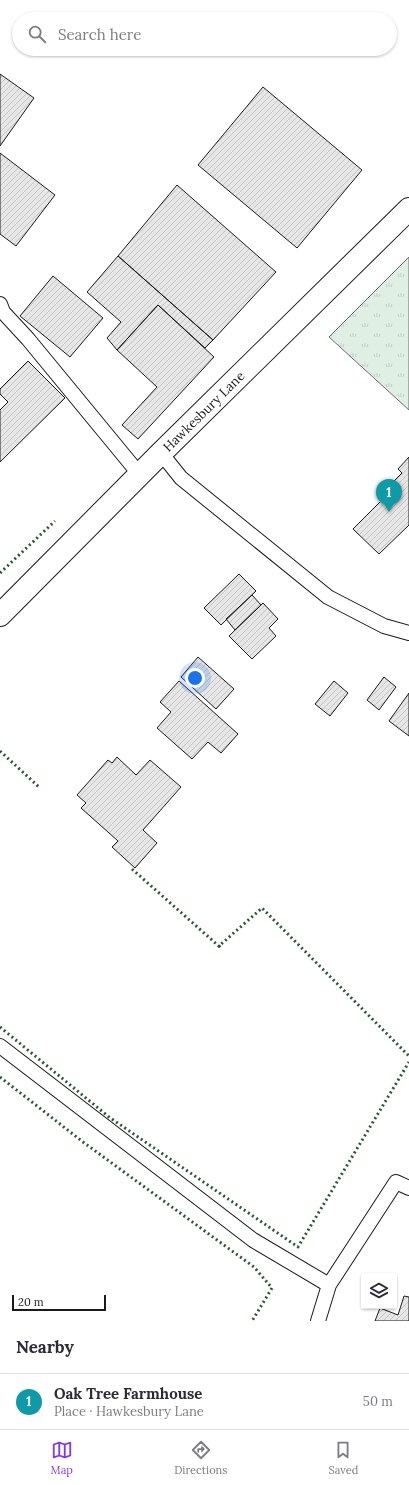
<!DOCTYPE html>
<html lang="en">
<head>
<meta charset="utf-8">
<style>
  :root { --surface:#fff; --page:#f2f2f3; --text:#2b2b33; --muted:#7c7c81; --line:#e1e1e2; --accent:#7c3aed }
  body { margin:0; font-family:Lora,serif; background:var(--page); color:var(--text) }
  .controls { position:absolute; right:12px; bottom:12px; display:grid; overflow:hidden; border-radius:4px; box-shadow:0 1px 3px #0004 }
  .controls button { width:36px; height:36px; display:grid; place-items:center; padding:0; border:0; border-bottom:1px solid var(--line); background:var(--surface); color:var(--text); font:20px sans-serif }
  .scale { position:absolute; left:12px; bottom:10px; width:94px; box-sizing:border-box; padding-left:4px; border:2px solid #1a1a1a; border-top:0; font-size:11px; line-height:14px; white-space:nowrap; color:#1a1a1a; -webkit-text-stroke:3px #fff; paint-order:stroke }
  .you { position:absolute; left:195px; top:678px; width:14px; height:14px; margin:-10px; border:3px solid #fff; border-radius:50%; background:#1a73e8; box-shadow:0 0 0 6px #1a73e833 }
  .badge { display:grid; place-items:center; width:26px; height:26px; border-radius:50%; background:var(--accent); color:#fff; font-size:13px; font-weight:700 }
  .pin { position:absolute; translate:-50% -33px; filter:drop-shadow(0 1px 2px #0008) }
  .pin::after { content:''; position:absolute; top:21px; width:14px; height:12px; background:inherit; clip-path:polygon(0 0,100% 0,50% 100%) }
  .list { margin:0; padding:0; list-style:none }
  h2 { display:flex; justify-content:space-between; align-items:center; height:52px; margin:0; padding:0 16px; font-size:17px }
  h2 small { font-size:13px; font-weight:400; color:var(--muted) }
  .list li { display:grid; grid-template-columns:26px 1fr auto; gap:12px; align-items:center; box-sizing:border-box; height:56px; padding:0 16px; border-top:1px solid var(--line) }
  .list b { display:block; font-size:15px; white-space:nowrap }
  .list p { margin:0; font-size:13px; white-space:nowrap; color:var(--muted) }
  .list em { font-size:13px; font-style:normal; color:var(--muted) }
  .icon { flex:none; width:22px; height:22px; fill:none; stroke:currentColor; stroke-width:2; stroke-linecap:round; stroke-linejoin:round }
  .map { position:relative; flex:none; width:409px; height:1321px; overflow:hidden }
  .search { position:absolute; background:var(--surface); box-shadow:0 1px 3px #0004; left:12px; right:12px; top:12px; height:44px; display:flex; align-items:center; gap:10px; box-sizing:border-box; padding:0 14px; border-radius:22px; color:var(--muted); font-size:15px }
  .sheet { height:108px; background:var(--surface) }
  nav { display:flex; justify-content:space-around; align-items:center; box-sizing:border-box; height:56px; border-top:1px solid var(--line); background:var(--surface); font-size:11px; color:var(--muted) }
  nav a { display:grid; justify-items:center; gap:2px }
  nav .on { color:var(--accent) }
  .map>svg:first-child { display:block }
  .grass { fill:url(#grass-tufts); stroke:#6a6a6a }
  .building { fill:url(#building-hatch); stroke:#1a1a1a }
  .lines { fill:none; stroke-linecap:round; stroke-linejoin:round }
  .service-casing { stroke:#1a1a1a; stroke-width:16 }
  .secondary-casing { stroke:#1a1a1a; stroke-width:24 }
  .service { stroke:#fff; stroke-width:14 }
  .secondary { stroke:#fff; stroke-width:22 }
  .hedge { stroke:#2b5a34; stroke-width:3; stroke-dasharray:2 3; stroke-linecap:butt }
  .labels { text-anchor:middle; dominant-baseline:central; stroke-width:3; stroke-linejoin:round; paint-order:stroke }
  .street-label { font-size:13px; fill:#1a1a1a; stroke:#fff }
</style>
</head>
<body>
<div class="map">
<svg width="409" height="1321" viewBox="0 0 409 1321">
  <defs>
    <pattern id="grass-tufts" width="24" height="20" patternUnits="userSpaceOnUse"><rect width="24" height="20" fill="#e0efe3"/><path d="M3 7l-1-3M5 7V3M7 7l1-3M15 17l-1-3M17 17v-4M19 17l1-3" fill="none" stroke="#c0ccc2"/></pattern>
    <pattern id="building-hatch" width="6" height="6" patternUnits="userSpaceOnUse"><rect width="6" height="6" fill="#e6e6e6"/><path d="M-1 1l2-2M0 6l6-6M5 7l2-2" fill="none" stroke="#c5c5c5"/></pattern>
  </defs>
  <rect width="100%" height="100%" fill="#fff"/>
  <path class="grass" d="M409,257V410L329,337Z"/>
  <path class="building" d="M0,74L34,98L0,146Z
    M263,87L362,170L297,248L198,165Z
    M0,153L55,195L16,246L0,234Z
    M177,185L276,272L213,340L118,256Z
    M118,256L213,340L205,348L158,305L117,350L107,338L121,322L87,292Z
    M53,276L103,318L70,357L20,316Z
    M158,305L214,357L138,439L122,425L157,387L117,350Z
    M28,361L65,398L0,462V410L8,402L0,394V389Z
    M409,457V525L379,554L353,529L382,500L379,496L402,473L398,469Z
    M239,574L256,591L221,625L204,608Z
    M252,595L261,605L235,630L226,619Z
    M263,603L278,619L269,628L276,636L252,659L229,636Z
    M198,657L234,689L216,709L181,677Z
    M384,677L396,687L379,710L367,700Z
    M179,681L238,734L221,753L208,742L192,759L157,728L171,712L160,702Z
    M334,681L348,693L330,716L315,704Z
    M409,693V736L389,721Z
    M117,757L136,775L150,760L181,787L143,830L157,843L135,868L112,847L118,841L81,808L86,803L77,795L108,760L112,763Z
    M404,1296L409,1297V1321H375L380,1308L398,1315Z"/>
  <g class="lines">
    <defs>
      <path id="service" d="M0,304L3,312L28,339L140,475
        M161,453L181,478L328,597L384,626L409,633
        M0,1046L253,1240L329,1285
        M318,1321L329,1285L396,1182L409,1188"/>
      <g id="secondary">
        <path id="s1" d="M0,615L161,453L409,209"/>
      </g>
    </defs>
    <use href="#service" class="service-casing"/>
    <use href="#secondary" class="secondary-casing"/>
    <use href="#service" class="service"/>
    <use href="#secondary" class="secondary"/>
    <path class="hedge" d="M0,573L55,521
      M0,751L40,788
      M132,869L221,948L219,946L262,908L409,1056
      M0,1027L109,1117L298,1247L409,1062
      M0,1077L83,1142L254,1267L272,1288L252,1321"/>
  </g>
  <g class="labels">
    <g class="street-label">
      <text stroke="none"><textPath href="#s1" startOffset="288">Hawkesbury Lane</textPath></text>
    </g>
  </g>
</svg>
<div class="controls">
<button><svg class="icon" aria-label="layers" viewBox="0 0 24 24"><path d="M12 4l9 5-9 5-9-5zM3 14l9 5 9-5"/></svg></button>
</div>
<div class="scale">20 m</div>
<div class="you"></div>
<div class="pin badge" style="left:389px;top:512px;background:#0f9aa8">1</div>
<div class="search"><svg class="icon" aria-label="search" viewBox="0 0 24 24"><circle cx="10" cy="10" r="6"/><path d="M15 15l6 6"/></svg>Search here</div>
</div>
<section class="sheet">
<h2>Nearby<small></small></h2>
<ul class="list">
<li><span class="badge" style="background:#0f9aa8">1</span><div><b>Oak Tree Farmhouse</b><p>Place · Hawkesbury Lane</p></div><em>50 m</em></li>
</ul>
</section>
<nav>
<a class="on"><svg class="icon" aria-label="map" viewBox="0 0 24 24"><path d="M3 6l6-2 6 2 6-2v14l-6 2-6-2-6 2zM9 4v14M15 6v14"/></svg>Map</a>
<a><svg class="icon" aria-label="directions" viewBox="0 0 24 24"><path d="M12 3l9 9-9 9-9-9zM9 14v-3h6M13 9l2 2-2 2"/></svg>Directions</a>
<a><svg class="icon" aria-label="saved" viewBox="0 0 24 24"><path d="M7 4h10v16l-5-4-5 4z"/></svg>Saved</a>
</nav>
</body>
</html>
